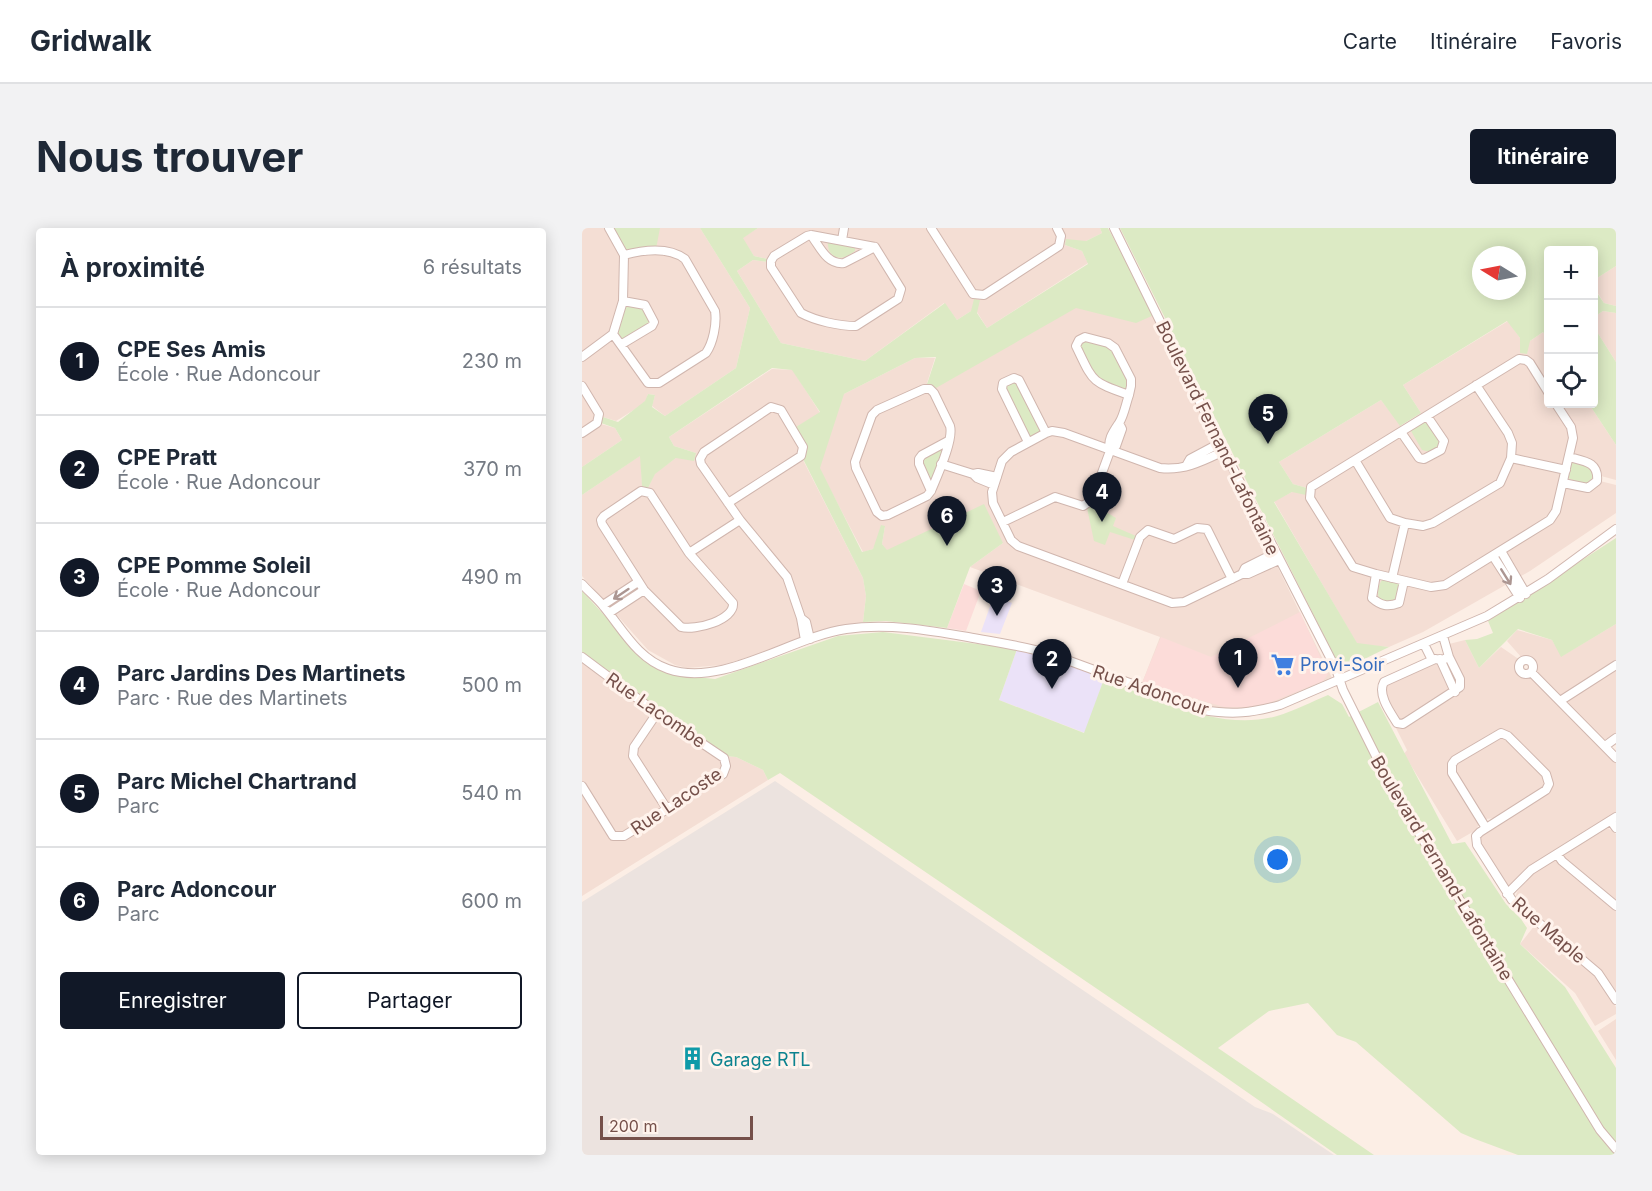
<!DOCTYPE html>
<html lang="fr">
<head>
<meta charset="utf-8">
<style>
  :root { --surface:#fff; --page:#f2f2f3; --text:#1f2937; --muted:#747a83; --line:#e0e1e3; --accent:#111827 }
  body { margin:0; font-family:Inter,sans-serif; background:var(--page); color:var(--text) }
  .controls { position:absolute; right:18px; top:18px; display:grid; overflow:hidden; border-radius:6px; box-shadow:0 3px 15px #0003 }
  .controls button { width:54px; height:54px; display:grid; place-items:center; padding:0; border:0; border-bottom:2px solid var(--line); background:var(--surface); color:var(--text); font:30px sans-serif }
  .compass { position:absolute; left:890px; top:18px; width:54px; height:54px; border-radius:50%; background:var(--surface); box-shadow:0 3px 15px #0003; rotate:280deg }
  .scale { position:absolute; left:18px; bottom:15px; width:153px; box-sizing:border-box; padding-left:6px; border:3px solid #75504a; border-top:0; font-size:16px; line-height:21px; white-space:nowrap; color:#75504a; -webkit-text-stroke:4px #fff3ec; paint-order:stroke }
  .you { position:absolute; left:696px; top:632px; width:21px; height:21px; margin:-15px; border:4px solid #fff; border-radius:50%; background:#1a73e8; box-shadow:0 0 0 9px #1a73e833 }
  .badge { display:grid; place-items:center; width:39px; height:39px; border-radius:50%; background:var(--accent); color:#fff; font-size:20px; font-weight:700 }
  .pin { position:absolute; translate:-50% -50px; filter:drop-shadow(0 2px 3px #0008) }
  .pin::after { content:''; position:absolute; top:32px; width:21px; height:18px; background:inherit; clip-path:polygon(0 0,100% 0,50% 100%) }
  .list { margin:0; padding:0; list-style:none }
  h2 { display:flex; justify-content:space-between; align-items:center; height:78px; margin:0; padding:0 24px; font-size:26px }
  h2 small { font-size:20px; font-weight:400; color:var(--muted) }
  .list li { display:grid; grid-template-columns:39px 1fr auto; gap:18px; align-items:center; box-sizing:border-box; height:108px; padding:0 24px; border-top:2px solid var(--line) }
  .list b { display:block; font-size:22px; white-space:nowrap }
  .list p { margin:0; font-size:20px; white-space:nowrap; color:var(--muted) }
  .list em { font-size:20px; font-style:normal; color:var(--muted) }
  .actions { display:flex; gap:12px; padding:18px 24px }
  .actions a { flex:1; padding:14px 0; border:2px solid var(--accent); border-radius:6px; text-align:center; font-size:21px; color:var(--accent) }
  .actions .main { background:var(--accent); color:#fff }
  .icon { flex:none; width:33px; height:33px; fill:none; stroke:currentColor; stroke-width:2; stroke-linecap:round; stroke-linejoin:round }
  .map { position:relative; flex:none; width:1034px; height:927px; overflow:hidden; border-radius:6px }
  header { display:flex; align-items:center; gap:36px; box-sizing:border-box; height:84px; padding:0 30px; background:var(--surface); border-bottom:2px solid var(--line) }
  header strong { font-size:28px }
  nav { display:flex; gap:33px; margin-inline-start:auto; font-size:21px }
  .intro { display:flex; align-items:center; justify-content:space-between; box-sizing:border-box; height:144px; padding:0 36px }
  h1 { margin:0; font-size:42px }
  .button { padding:15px 27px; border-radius:6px; background:var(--accent); color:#fff; font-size:21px; font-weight:700 }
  main { display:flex; gap:36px; padding:0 36px }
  aside { flex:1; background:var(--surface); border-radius:6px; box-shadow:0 3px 15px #0003 }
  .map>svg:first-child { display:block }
  .residential { fill:#f4ded4 }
  .commercial { fill:#fcdcd9 }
  .industrial { fill:#ece3df }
  .education { fill:#ebe2f8 }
  .green { fill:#dceac4; fill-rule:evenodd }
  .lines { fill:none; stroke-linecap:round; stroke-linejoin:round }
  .minor-casing { stroke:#d0b6ae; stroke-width:10 }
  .minor { stroke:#fff; stroke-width:8 }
  .oneway { stroke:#ac9692 }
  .labels { text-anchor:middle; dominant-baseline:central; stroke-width:6; stroke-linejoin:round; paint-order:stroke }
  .street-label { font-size:18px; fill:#75504a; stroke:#fff3ec }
  .shop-label { font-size:18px; fill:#366cbe; stroke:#fff3ec; text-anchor:start }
  .culture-label { font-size:18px; fill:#0d838f; stroke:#fff3ec; text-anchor:start }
</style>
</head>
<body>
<header>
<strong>Gridwalk</strong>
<nav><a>Carte</a><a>Itinéraire</a><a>Favoris</a></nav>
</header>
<div class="intro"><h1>Nous trouver</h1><a class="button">Itinéraire</a></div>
<main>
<aside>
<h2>À proximité<small>6 résultats</small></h2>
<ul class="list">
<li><span class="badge">1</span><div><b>CPE Ses Amis</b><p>École · Rue Adoncour</p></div><em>230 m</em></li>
<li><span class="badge">2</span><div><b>CPE Pratt</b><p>École · Rue Adoncour</p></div><em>370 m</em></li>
<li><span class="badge">3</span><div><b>CPE Pomme Soleil</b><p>École · Rue Adoncour</p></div><em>490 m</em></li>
<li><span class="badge">4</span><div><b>Parc Jardins Des Martinets</b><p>Parc · Rue des Martinets</p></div><em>500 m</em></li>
<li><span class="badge">5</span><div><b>Parc Michel Chartrand</b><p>Parc</p></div><em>540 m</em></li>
<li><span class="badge">6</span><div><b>Parc Adoncour</b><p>Parc</p></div><em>600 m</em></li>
</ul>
<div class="actions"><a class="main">Enregistrer</a><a>Partager</a></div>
</aside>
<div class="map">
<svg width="1034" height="927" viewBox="0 0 1034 927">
  <rect width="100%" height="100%" fill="#fceee5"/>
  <path class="residential" d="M0,0H118L168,80L154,140L83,188L70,178L73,167L66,166L63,175L34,193L21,189L19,196L33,200L40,212L0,239Z
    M176,0H518L520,5L504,13L483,17L500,23L506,35L405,100L395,84L389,83L375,92L362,75L283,133L199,115L155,43L171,32L185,34L186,31L172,28L160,10Z
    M1034,38V78L1022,75L1012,59V52Z
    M492,79L572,87L750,450L698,477L673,484L621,482L560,455L578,409L388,339L421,315L305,323L300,316L303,298L291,321L281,324L237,240L260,167L333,130H353L345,155Z
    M1021,83L1034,85V134L1012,99V89Z
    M926,93L938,110L948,113L961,104L966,113V176H1007L1034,217V252L1019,248L1018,253L1034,257V285L948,343L841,404L807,419L775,416L692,273L710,264L725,260L711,256L697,234L799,172L819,198L839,185L821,157Z
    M190,141L211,142L238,185L215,199L224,218L221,232L281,350L284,368L281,394L140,437L105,440L93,437L66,422L0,348V267L59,227L60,258L66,260L73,245L94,230L114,225L92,218L87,209Z
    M1034,396V433L979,467L976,466L956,446L951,432L946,429L940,430L925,413L935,402L970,412L980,428Z
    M883,412L897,440L919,419L938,432L935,440L937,445L951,451L1034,535V584L944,640L929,657H925L898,616L897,609L967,563L971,556L969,547L927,504L923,502L911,504L871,529L866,537L867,545L897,596L894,602L875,613L822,526L825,522L813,498L818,501L882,462L883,456L868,424L867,416Z
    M0,427L143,528L154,529L181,542L186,552L0,668Z
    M854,434L870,461L824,491L818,493L816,491L802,463L805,456Z
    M1034,442V506L1022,512L987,477L986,473Z
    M920,509L961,548L964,555L962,559L913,590L904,591L872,540L874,535Z
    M1026,600L1034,606V673L982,629L984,625Z
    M971,633H974L1034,683V766L1020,743L933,670L935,664L950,646Z
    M953,697L1013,747L1034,779V786L1013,798L993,765L938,716Z
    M1034,791V832L1016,803Z"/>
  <path class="commercial" d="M382,356L399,363L384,403L365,400Z
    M718,384L746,446L741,453L687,475L665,479H642L560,455L579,409L629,429Z"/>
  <path class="industrial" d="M193,553L673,879L691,886L752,927H0V674Z"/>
  <path class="education" d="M412,367L430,375L418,406L399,404Z
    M435,421L457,425L522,451L503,505L417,472Z"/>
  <path class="green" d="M28,0H78L74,21L63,19L42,25Z
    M118,0H176L161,10L172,28L186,31V34L171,32L155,43L199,115L283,133L363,75L375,92L389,83L392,71L398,72L395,85L405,100L506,36L500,23L483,17L484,11L504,13L520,5L518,0H526L572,87L554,95L494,80L354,160L345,156L354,129L333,130L262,166L238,240L280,324L291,321L299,297L303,298L300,316L305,322L402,276L421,315L388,339L365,400L304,393L281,394L284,368L281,350L221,231L224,217L214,199L238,184L210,142L190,140L87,209L92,218L114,225L112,233L94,230L73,246L66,260L60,258L58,228L0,267V239L40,212L33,200L19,195L21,189L36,194L63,173L66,166L73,167L70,179L83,188L154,140L168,80Z
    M538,0H1034V38L1012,52L1011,22H966V113L961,104L948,113L945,126L938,125V110L925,93L821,157L839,185L818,198L799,172L697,234L711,256L725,260L724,267L710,264L692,274L775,415L807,419L768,438H760L755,434ZM899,27H935V63H899Z
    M245,12L273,16V23C263,30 255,34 247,23Z
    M1011,59L1022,75L1034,78V85L1021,83L1012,89Z
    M42,74L62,78L69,97L40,114L33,106Z
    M1012,99L1034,134V217L1007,176H1011Z
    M497,112L526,115L549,151L547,167L516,156L494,118Z
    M432,150L464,205L446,214L421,155Z
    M843,192L858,212L856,219L848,224L840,222L829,203V200Z
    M361,220L349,253L339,232Z
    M992,232L1010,238L1012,249L1005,255L1000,256L986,250L989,234Z
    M511,276L534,290L531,298L554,308L553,312L528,304L523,317L512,313L505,280Z
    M1034,310V396L979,429L970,412L936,401L897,440L883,412L895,411L911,405L906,393Z
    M801,351L813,352L817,356C818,369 811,379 797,371C795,364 796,356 801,351Z
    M0,363L68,437L95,447L133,451L256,408L301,404L435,421L417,472L502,505L522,451C574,471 637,504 695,488C712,483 729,474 746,467L760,476L767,489L796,474L870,616L883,614L924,676L939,691L945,700L938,716L983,759L1034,840V927H936L893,911L879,905L774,814L755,807L726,775L687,783L636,820L792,927H755L599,818L198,545L186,552L181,542L154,529L143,528L0,427Z"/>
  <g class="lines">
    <defs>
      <path id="minor" d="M349,0L391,66L402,67L477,18L479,8L475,0
        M532,0L642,223L754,441L761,462L813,566L1018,902L1034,921
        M229,7L293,19L319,61L316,71L274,98C257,98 234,93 219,85L189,39V33L192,28L225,8Z
        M229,7C238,19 245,37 262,35L293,19
        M260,12L262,0
        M31,106L66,155H77L124,125C131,115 135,96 133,83L103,31C86,18 61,22 42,27
        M503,109L526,115L533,120L549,151V158L547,167C508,153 512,155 494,118L497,112Z
        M40,116L70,98L72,94L63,77L41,73
        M0,129L31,106L41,73L42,27L27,0
        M0,158L17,186L15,195L0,205
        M342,161H348L352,165L368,198C372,212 355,248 349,263L345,268L306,287L300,288L295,284L274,240L273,234L290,187L295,182Z
        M966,164L948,135L944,132L937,131L729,259L728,270L771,339L794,346L849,359L863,357L968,292L974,283L991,210L989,199L974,176
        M819,204L837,230L842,231L859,222L862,213L845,188
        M446,214L420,161L421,155L432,150L437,152L464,205
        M528,223L534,218L540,201L537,195
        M642,223C621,233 602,243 578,240L482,205L470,203L464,205L429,224L420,233L410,264L411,275L429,312L436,318L590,375L602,374L660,346H666L697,332
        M929,230L984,242
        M773,232L808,290L823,295L841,298L851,295L918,255L929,230L930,215L926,205L894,157
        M359,236L391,246
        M604,238L608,231L638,215
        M981,255L1006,260L1015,253C1017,234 1002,233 987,229
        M412,257L395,250L391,246L396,245L415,249
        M59,263L68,265L107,325L151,375C153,392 113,403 99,399L62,362L20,296L19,292L22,288Z
        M349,263L337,236V231L340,227L366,213
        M146,275L219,228L221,219L199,182L189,179L122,224L118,231L119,236L158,292L205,349L219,390L223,412
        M421,294L473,269L501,278L510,272L528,223C525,212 531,204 537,195C542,188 544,175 547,167
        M919,323L944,366
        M107,325L158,292
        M911,328L938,370
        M660,346L663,340L693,325
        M794,346L790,370C799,378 806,379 817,375L822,353
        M810,350L823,295
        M0,356C7,364 16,371 22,379C41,402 56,431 86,441C141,460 209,409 264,401C305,395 346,402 386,409C413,414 440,418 466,425L621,482C651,487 669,485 698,477L905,388L966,351L1034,301
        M540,356L558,309L566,302L592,311L615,300L625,301L650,351
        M21,377L56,354
        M27,385L62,362
        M220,391L224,394L228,411
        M861,408L867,429L878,451V459L821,496L815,495C808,484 795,466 802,454L853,431L860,432L867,429
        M842,416L850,432
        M0,429L75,485L142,530L144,538L141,546L42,608H31L0,558
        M858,431L873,464
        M937 439a7 7 0 1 1 14 0a7 7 0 1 1-14 0Z
        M949,444L1034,530
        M978,473L1034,437
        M75,485L52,519L51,528L85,581
        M1023,518L1034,510
        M1029,593L1034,600
        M904,600L870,545V536L873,532L919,505L926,508L964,546L967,556L964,562L898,604L894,608L895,617L930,672L1016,745L1034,772
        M975,626L980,633L1034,678
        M925,666L949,642L1034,589"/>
    </defs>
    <use href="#minor" class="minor-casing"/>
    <use href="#minor" class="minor"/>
  </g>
  <defs><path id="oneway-shaft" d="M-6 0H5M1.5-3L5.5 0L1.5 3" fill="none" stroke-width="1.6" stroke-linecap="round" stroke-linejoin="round" transform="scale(1.5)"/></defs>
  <g class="oneway">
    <use href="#oneway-shaft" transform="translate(924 349) rotate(58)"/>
    <use href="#oneway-shaft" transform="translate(39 366) rotate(146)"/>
  </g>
  <defs>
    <symbol id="supermarket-bare" viewBox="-9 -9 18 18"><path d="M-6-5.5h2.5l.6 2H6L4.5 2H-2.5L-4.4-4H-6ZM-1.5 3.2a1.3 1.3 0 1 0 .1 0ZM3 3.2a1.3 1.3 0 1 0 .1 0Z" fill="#3f7fe0" stroke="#fff3ec" stroke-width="2.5" paint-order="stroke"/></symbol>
    <symbol id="building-bare" viewBox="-9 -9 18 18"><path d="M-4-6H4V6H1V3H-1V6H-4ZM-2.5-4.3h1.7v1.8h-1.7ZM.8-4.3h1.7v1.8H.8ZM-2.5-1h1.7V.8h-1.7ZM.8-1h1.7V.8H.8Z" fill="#0f9aa8" stroke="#fff3ec" stroke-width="2.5" paint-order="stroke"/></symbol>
  </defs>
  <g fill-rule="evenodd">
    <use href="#supermarket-bare" x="684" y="420" width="33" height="33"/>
    <use href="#building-bare" x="94" y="814" width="33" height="33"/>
  </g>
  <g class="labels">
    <g class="street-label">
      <text transform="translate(636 210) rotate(64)">Boulevard Fernand-Lafontaine</text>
      <text transform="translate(569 462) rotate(19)">Rue Adoncour</text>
      <text transform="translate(74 482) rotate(35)">Rue Lacombe</text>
      <text transform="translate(94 573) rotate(-34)">Rue Lacoste</text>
      <text transform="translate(860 640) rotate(59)">Boulevard Fernand-Lafontaine</text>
      <text transform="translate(967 702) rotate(41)">Rue Maple</text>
    </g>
    <g class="shop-label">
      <text x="718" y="436">Provi-Soir</text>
    </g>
    <g class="culture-label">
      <text x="128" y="831">Garage RTL</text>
    </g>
  </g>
</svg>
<div class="controls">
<button>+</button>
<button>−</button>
<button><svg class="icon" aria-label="locate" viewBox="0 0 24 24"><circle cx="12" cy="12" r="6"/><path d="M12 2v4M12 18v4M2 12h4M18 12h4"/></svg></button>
</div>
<svg class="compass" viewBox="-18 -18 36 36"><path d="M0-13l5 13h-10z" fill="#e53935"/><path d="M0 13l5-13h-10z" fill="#747a83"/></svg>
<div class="scale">200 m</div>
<div class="you"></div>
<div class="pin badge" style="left:656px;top:460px">1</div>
<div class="pin badge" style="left:470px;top:461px">2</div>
<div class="pin badge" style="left:415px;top:388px">3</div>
<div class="pin badge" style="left:520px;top:294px">4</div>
<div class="pin badge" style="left:686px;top:216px">5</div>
<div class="pin badge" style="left:365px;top:318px">6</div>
</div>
</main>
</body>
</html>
